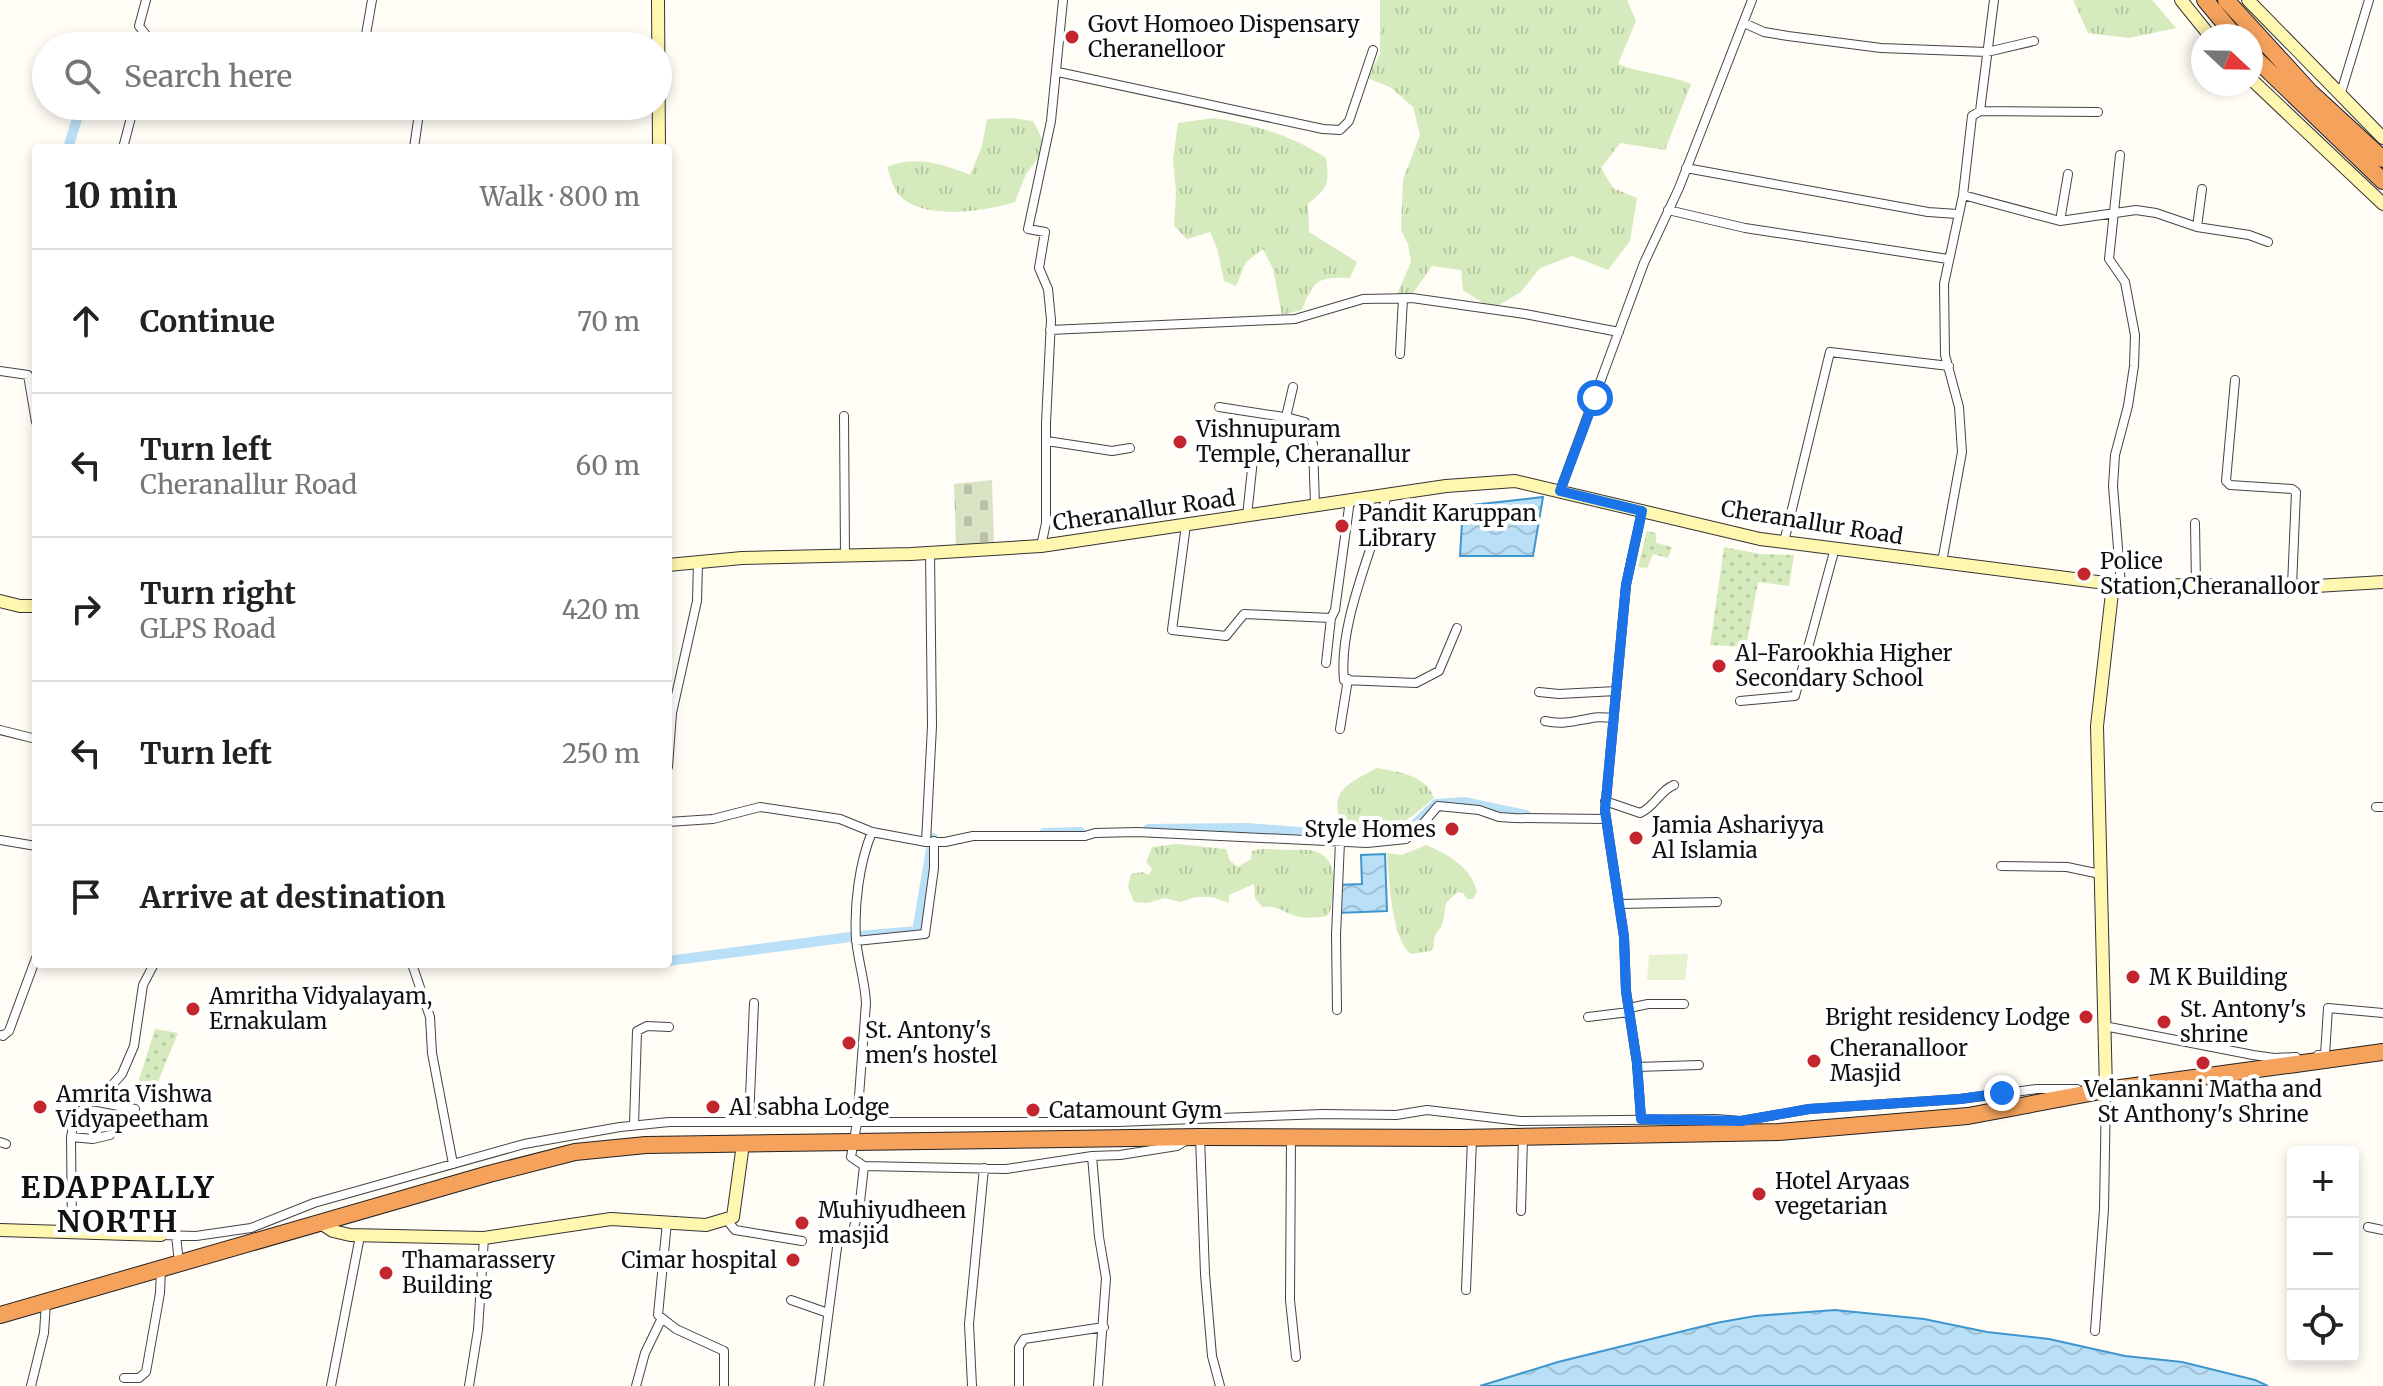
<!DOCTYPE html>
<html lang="en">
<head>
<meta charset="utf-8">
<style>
  :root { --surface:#fff; --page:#f2f2f2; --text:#222; --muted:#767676; --line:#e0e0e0 }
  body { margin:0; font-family:Merriweather,serif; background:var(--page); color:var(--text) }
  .controls { position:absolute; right:24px; bottom:24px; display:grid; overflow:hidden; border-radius:8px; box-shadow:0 4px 12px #0003 }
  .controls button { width:72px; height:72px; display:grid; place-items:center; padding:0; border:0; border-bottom:2px solid var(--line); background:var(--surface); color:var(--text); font:40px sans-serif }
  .compass { position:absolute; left:2191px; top:24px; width:72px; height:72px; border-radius:50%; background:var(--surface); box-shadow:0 4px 12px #0003; rotate:112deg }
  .stop { position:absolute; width:24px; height:24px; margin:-18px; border:6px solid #1a73e8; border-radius:50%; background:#fff }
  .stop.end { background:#1a73e8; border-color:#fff; box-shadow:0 2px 8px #0008 }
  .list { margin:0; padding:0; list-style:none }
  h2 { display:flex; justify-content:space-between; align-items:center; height:104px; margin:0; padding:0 32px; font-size:34px }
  h2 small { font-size:26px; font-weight:400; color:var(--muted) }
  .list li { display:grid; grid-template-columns:52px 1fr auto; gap:24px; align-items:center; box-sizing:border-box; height:144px; padding:0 32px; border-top:2px solid var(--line) }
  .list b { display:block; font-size:30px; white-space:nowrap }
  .list p { margin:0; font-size:26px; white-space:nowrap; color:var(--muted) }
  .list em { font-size:26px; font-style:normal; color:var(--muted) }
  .icon { flex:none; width:44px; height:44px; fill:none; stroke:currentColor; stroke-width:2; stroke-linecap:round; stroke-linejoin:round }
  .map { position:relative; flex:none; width:2383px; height:1386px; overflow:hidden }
  .search { position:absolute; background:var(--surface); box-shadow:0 4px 12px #0003; left:32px; top:32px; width:640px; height:88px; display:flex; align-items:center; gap:20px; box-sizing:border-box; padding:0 28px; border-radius:44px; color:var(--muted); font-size:30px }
  .panel { position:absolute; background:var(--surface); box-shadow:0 4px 12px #0003; left:32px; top:144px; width:640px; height:824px; border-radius:8px }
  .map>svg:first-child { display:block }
  .grass { fill:url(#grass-tufts) }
  .cemetery { fill:url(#cemetery-stones) }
  .park { fill:url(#park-dots) }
  .pitch { fill:#e6f2cf }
  .water { fill:url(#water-waves); stroke:#3f96cf; stroke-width:2 }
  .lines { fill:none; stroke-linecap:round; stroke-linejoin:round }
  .canal { stroke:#b9e0f7; stroke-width:10 }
  .street-casing { stroke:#444; stroke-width:10 }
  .secondary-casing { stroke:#333; stroke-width:14 }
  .highway-casing { stroke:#222; stroke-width:18 }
  .street { stroke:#fff; stroke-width:8 }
  .secondary { stroke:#fff6b0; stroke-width:12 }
  .highway { stroke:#f5a25d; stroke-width:16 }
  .route { stroke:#1a73e8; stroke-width:10 }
  .poi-dot { fill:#c4262e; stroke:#fff; stroke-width:3 }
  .labels { text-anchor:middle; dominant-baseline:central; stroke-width:8; stroke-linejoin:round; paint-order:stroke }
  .poi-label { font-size:22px; fill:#111; stroke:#fff; text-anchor:start }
  .street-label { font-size:22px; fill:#111; stroke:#fff }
  .district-label { font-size:30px; font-weight:bold; letter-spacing:2px; fill:#111; stroke:#fff }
</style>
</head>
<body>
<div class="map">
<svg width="2383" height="1386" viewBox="0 0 2383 1386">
  <defs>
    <pattern id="grass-tufts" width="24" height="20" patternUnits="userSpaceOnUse" patternTransform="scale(2)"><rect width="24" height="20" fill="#d5ebbd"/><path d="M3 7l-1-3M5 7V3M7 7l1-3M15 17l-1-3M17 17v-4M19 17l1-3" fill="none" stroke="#b6c8a1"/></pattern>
    <pattern id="cemetery-stones" width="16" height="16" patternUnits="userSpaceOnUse" patternTransform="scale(2)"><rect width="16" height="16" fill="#d9e3c4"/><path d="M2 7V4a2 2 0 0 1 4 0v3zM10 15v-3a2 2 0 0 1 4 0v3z" fill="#b9c2a7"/></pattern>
    <pattern id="park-dots" width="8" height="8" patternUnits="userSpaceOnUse" patternTransform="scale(2)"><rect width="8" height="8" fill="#d5ebbd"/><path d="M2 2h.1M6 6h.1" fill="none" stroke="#b6c8a1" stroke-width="1.8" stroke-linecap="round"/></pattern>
    <pattern id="water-waves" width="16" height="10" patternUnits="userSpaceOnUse" patternTransform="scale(2)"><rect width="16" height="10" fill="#b9e0f7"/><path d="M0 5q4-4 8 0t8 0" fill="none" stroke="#9ebfd3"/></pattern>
  </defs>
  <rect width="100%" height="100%" fill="#fffdf5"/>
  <path class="grass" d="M1380,0H1627L1636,21L1618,64C1642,74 1668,74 1691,84L1665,150L1620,143L1601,168L1613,188L1637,198L1630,241L1608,270L1572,256L1540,268L1521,292L1492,309L1463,290L1461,270L1432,266L1413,293L1396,297L1411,262L1408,244L1401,230L1403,180L1420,135L1413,107L1390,87L1367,78L1380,54Z
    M2073,0H2152L2176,28L2129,38L2088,33Z
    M1011,118L1033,121L1046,147L1026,174L1015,202C984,212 917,222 896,191C892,185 890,174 887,167C915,155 943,164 970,175L982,146L987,119Z
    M1214,118C1253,124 1293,136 1326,158C1329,185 1329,186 1308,204L1309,232L1357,262L1350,278C1317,277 1314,280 1302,310L1282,315L1273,269L1263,249L1246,262L1236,286L1224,281L1217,248L1210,232L1187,239L1174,226L1176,193L1173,159L1178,123Z
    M1377,768C1399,772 1426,775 1434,798C1402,825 1384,843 1341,826C1329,789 1348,784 1377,768Z
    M1177,844L1226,849L1230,861L1238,867L1251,859L1252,851C1265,847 1277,850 1290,850C1298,850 1307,849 1315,851C1340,859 1335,892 1330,911L1327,916C1316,918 1304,919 1293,915C1279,910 1280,906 1262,907L1255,898L1254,884L1229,895V903L1212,897H1196L1180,902L1165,898L1147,903L1134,902L1128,887L1131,874L1142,872L1149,875L1152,869L1146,862L1152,847Z
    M1426,845C1449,855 1471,867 1477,892L1473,899H1467L1464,894L1458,892C1440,907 1448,902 1443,921C1440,934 1433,930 1434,947L1430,951L1411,954C1391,939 1389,878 1387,853L1402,855Z"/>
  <path class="cemetery" d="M992,480L994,542L956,545L954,484Z"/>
  <path class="park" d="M1647,531L1656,533V543L1672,547L1668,558L1653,554L1647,568L1638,567Z
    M1724,547L1760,554L1794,555L1789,586L1758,582L1746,647L1710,645Z
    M155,1029L178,1033L155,1089L137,1086Z"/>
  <path class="pitch" d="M1688,954L1685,980H1647L1649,955Z"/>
  <path class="water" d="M1543,497L1533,556H1460L1463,506Z
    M1385,854L1387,911L1338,913L1337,885L1362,884L1361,855Z
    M1835,1310L1924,1319L1987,1332L2049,1339L2125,1356L2182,1362L2255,1380L2268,1386H1480L1558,1362L1716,1323L1755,1316Z"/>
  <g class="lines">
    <path class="canal" d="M68,148L81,106
      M1148,829L1247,828L1351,836L1395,835L1408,831L1436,804L1464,802L1526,815
      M1044,833L1080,832
      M668,961L858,936L917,931L933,838"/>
    <defs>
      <path id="street" d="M146,0L139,26L150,40L151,46
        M1744,23L1764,32L1788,36L1881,48L1987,52L2034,41
        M364,46L372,0
        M1058,72L1323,129L1340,130L1349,121L1373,50
        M2340,96L2369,0
        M1980,111L2098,112
        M123,148L134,106
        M414,148L420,106
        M2120,155L2109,259L2125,282L2135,335L2134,366L2128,406L2115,455L2113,486L2121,585
        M1686,168L1928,212L1957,214
        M1963,195L2060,221L2136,210L2156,213L2197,227L2249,235L2268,242
        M1668,210L1745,228L1948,259
        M2060,221L2068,174
        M2197,227L2202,189
        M1050,330L1295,319L1363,299L1412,298L1525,314L1619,332
        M1400,354L1403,298
        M0,371L28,375L36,422
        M2235,380L2226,481L2230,485L2292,489L2296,492L2292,586
        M1219,407L1290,418L1305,422L1313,444L1315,505
        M844,416L845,555
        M1286,417L1293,387
        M1047,441L1112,451L1130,448
        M1560,491L1644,263L1679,188L1752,0
        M1387,495C1373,550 1338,623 1344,680L1416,683L1439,671L1457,628
        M1247,516L1254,450
        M2195,523L2196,585
        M1186,525L1172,630L1226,636L1244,614L1331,618L1335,610L1350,500
        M1784,542L1830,352L1949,366
        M1041,546L1046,523V423L1051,320L1048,289L1039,268L1045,232L1028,229L1051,121L1063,0
        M1942,562L1962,452L1959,407L1945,355L1944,284L1963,195L1972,116L1980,111L1994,0
        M1326,663L1331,618
        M1539,692L1559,694L1616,691
        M1740,701L1795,696L1835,548
        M1545,721C1563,725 1575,721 1592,718C1598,716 1607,718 1613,718
        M1340,729L1348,679
        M0,730L36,739
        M668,767L672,713L697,601L698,562
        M1605,801L1640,813C1655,807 1659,791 1674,785
        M2376,807H2383
        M668,822L713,819L760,807L840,819L872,832L926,842H945L973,836H1085L1095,833L1137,832L1367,843L1406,839L1421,826L1438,806L1479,810L1499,817L1514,818L1606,819
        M872,832C859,863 854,906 856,939C858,961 865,981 866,1003L857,1123L851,1157L864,1166L1006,1169L1092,1156L1120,1155L1177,1146L1187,1140
        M0,840L36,846
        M926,842L932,726L930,552
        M2001,866L2067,867L2100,874
        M1620,904L1717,902
        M856,941L925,934L934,868V841
        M412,964L430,1017L432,1053L453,1164
        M1629,1008L1648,1004H1684
        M1337,1010L1336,935L1340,841
        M1588,1017L1629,1012
        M2104,1026L2253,1055L2274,1058L2296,1057
        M0,1035L3,1036L9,1031L36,958
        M2318,1055H2325L2328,1008L2383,1013
        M1637,1067L1699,1065
        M92,1101L105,1093L122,1074L134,1046L143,985L154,964
        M1641,1119L1637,1063L1626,991L1624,937L1605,811L1626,585L1642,511
        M749,1121L754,1003
        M634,1125L637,1031L647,1026L669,1027
        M71,1137L75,1116L92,1101L135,1109
        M1200,1137L1205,1274L1212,1356L1220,1386
        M1291,1138L1290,1300L1296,1357
        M0,1142L6,1144
        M1092,1156L1099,1237L1106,1278L1098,1386
        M1521,1211L1523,1137
        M726,1219L735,1230L802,1241
        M667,1222L658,1315L676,1329L724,1351V1386
        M2368,1227L2383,1230
        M72,1232L71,1137L93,1139L110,1135
        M161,1235L196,1236L251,1228L314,1203L524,1144L620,1127L669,1122H1118L1323,1114L1396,1115L1427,1110L1520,1121L1716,1119L1741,1121L1809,1109L1960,1099L2037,1089H2077
        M176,1235L179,1263
        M1466,1290L1472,1139
        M791,1300L828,1313
        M2095,1331L2104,1209L2106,1091
        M124,1378H139L146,1372L160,1293L161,1269
        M31,1386L44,1333L46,1302
        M331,1386L360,1236
        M469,1386L478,1330L484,1238
        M636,1386L645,1353L661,1320
        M819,1386L838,1240L853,1230L859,1211L864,1166
        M972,1386L969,1324L984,1168
        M1019,1386V1347L1024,1339L1104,1327"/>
      <path id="secondary" d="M658,0L659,148
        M2181,0L2210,36
        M2248,0L2383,138
        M2251,79L2383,204
        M668,565L742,558L911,554L1041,546L1446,486L1515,481L1760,539L2121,585L2316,586L2383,582
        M0,601L20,606H36
        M2106,1090L2097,726L2113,584
        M319,1222L333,1231L350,1235L484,1238L611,1219L706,1225L733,1217L743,1144
        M0,1230L161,1235"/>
      <path id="highway" d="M2205,0L2235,36
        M2226,0L2310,92L2383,159
        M2251,54L2383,181
        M0,1315L489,1174L575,1152L646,1145L1200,1137L1461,1138L1779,1132L1968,1116L2106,1090L2383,1052"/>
    </defs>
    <use href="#street" class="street-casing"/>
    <use href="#secondary" class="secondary-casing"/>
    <use href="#highway" class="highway-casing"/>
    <use href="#street" class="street"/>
    <use href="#secondary" class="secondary"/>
    <use href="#highway" class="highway"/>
  </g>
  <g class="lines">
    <path class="route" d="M1595,398L1560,491L1642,511L1626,585L1605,811L1624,937L1626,991L1637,1063L1641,1119L1741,1121L1809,1109L1960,1099L2002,1093"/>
  </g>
  <g class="poi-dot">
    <circle cx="1072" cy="37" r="8"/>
    <circle cx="1180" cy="442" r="8"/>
    <circle cx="1342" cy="526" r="8"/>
    <circle cx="2084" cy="574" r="8"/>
    <circle cx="1719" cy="666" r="8"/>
    <circle cx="1452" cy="829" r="8"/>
    <circle cx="1636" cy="838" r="8"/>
    <circle cx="2133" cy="977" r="8"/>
    <circle cx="193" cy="1009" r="8"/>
    <circle cx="2086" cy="1017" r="8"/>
    <circle cx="2164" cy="1022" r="8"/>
    <circle cx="849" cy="1043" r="8"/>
    <circle cx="1814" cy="1061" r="8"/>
    <circle cx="2203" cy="1063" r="8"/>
    <circle cx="40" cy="1107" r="8"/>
    <circle cx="713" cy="1107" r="8"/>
    <circle cx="1033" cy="1110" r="8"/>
    <circle cx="1759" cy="1194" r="8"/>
    <circle cx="802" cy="1223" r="8"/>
    <circle cx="793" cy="1260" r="8"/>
    <circle cx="386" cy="1273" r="8"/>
  </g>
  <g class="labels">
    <g class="poi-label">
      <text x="1088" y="24">Govt Homoeo Dispensary<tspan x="1088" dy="25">Cheranelloor</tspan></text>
      <text x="1196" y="429">Vishnupuram<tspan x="1196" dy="25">Temple, Cheranallur</tspan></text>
      <text x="1358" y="513">Pandit Karuppan<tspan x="1358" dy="25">Library</tspan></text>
      <text x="2100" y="561">Police<tspan x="2100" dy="25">Station,Cheranalloor</tspan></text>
      <text x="1735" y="653">Al-Farookhia Higher<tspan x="1735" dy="25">Secondary School</tspan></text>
      <text x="1652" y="825">Jamia Ashariyya<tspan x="1652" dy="25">Al Islamia</tspan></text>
      <text x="1436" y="829" text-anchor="end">Style Homes</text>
      <text x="2149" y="977">M K Building</text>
      <text x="209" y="996">Amritha Vidyalayam,<tspan x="209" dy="25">Ernakulam</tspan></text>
      <text x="2180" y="1009">St. Antony's<tspan x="2180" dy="25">shrine</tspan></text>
      <text x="2070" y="1017" text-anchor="end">Bright residency Lodge</text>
      <text x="865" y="1030">St. Antony's<tspan x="865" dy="25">men's hostel</tspan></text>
      <text x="1830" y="1048">Cheranalloor<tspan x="1830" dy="25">Masjid</tspan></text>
      <text x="2203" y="1089" text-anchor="middle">Velankanni Matha and<tspan x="2203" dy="25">St Anthony's Shrine</tspan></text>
      <text x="56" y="1094">Amrita Vishwa<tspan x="56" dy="25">Vidyapeetham</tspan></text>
      <text x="729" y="1107">Al sabha Lodge</text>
      <text x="1049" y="1110">Catamount Gym</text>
      <text x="1775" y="1181">Hotel Aryaas<tspan x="1775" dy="25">vegetarian</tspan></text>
      <text x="818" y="1210">Muhiyudheen<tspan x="818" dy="25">masjid</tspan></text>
      <text x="402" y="1260">Thamarassery<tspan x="402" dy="25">Building</tspan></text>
      <text x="777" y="1260" text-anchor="end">Cimar hospital</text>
    </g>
    <g class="street-label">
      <text transform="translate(1144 510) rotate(-8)">Cheranallur Road</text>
      <text transform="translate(1812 522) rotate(9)">Cheranallur Road</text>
    </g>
    <g class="district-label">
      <text x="118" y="1187">EDAPPALLY<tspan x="118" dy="34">NORTH</tspan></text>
    </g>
  </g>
</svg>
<div class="controls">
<button>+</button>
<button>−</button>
<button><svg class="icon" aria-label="locate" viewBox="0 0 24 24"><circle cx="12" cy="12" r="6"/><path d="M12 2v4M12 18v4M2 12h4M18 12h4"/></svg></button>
</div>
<svg class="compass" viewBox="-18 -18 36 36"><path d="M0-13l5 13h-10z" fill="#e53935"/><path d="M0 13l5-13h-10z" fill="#767676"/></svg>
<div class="stop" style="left:1595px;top:398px"></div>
<div class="stop end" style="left:2002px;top:1093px"></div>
<div class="search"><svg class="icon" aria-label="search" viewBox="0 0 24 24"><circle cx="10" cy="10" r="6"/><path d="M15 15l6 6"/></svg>Search here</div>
<section class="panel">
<h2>10 min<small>Walk · 800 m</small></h2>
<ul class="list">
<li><svg class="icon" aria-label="ahead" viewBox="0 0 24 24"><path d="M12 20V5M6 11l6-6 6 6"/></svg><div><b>Continue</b></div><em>70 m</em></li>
<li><svg class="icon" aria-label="left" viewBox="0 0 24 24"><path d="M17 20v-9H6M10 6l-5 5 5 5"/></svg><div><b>Turn left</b><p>Cheranallur Road</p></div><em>60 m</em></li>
<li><svg class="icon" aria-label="right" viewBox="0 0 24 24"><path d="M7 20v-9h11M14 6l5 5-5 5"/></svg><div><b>Turn right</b><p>GLPS Road</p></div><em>420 m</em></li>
<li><svg class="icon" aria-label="left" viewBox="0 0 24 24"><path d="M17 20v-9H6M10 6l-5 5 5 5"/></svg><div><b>Turn left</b></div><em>250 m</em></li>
<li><svg class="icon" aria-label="arrive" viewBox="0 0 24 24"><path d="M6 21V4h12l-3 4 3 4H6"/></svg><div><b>Arrive at destination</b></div></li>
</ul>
</section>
</div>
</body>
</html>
